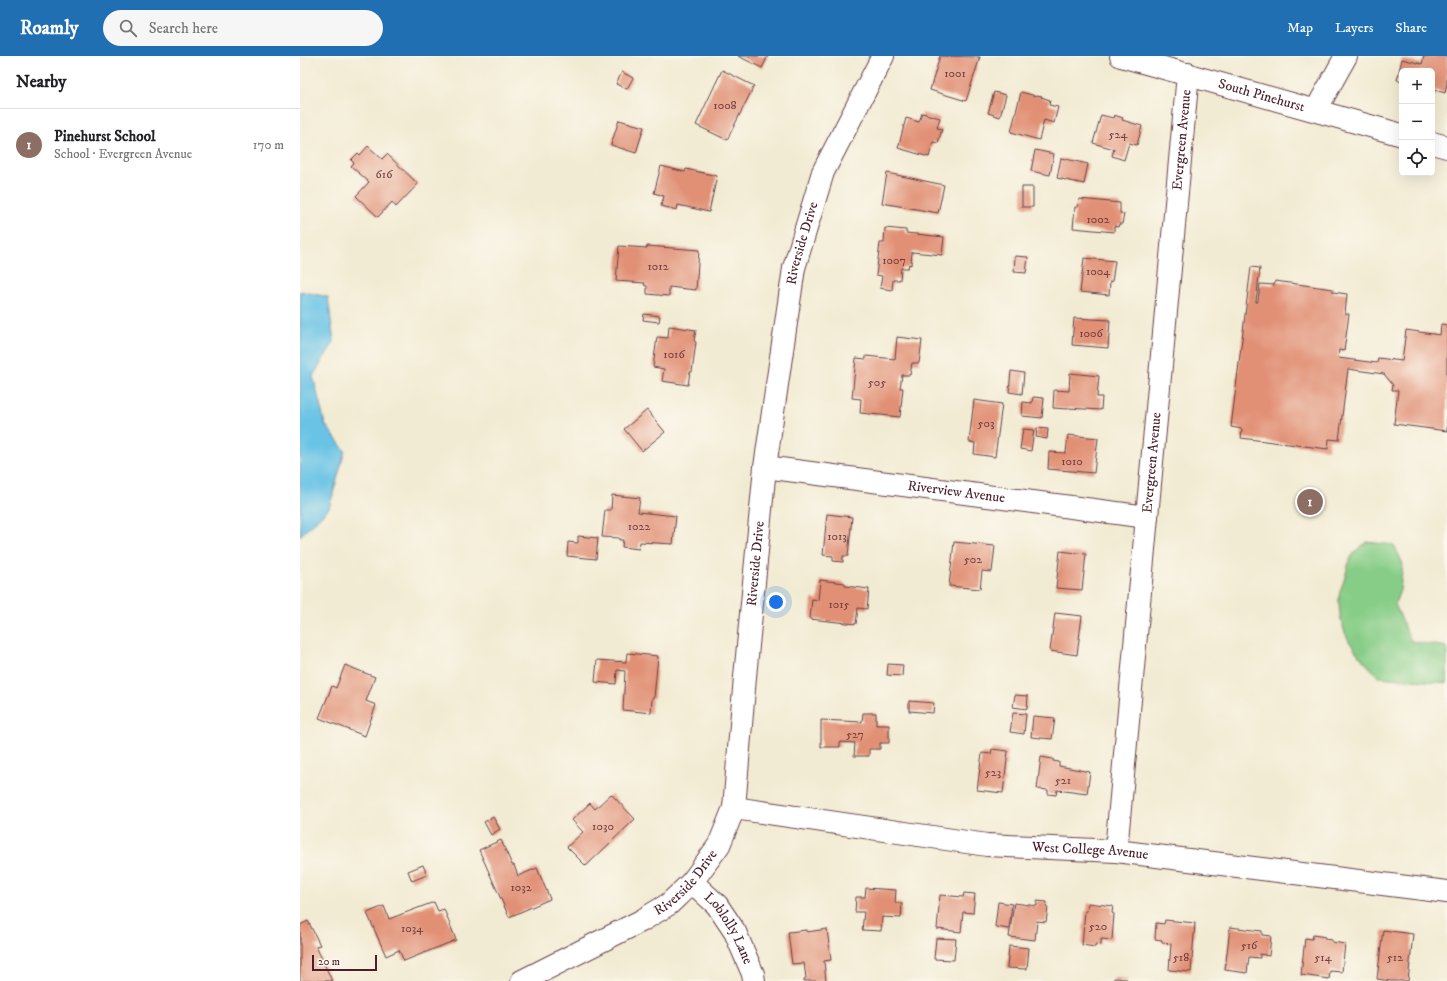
<!DOCTYPE html>
<html lang="en">
<head>
<meta charset="utf-8">
<style>
  :root { --surface:#fff; --page:#f6f6f6; --text:#202124; --muted:#757577; --line:#e0e0e0; --accent:#1f6fb2 }
  body { margin:0; font-family:"IM FELL DW Pica",serif; background:var(--page); color:var(--text) }
  .controls { position:absolute; right:12px; top:12px; display:grid; overflow:hidden; border-radius:6px; box-shadow:0 4px 16px #0002 }
  .controls button { width:36px; height:36px; display:grid; place-items:center; padding:0; border:0; border-bottom:1px solid var(--line); background:var(--surface); color:var(--text); font:20px sans-serif }
  .scale { position:absolute; left:12px; bottom:10px; width:65px; box-sizing:border-box; padding-left:4px; border:2px solid #4a1f2b; border-top:0; font-size:11px; line-height:14px; white-space:nowrap; color:#4a1f2b; -webkit-text-stroke:3px #fbf7ec; paint-order:stroke }
  .you { position:absolute; left:476px; top:546px; width:14px; height:14px; margin:-10px; border:3px solid #fff; border-radius:50%; background:#1a73e8; box-shadow:0 0 0 6px #1a73e833 }
  .badge { display:grid; place-items:center; width:26px; height:26px; border-radius:50%; background:var(--accent); color:#fff; font-size:13px; font-weight:700 }
  .pin { position:absolute; translate:-50% -50%; border:2px solid #fff; box-shadow:0 1px 4px #0006 }
  .list { margin:0; padding:0; list-style:none }
  h2 { display:flex; justify-content:space-between; align-items:center; height:52px; margin:0; padding:0 16px; font-size:17px }
  h2 small { font-size:13px; font-weight:400; color:var(--muted) }
  .list li { display:grid; grid-template-columns:26px 1fr auto; gap:12px; align-items:center; box-sizing:border-box; height:72px; padding:0 16px; border-top:1px solid var(--line) }
  .list b { display:block; font-size:15px; white-space:nowrap }
  .list p { margin:0; font-size:13px; white-space:nowrap; color:var(--muted) }
  .list em { font-size:13px; font-style:normal; color:var(--muted) }
  .icon { flex:none; width:22px; height:22px; fill:none; stroke:currentColor; stroke-width:2; stroke-linecap:round; stroke-linejoin:round }
  .map { position:relative; flex:none; width:1147px; height:925px; overflow:hidden }
  header { display:flex; align-items:center; gap:24px; box-sizing:border-box; height:56px; padding:0 20px; background:var(--accent); color:#fff }
  header strong { font-size:19px }
  nav { display:flex; gap:22px; margin-inline-start:auto; font-size:14px }
  .search { width:280px; height:36px; background:var(--page); display:flex; align-items:center; gap:10px; box-sizing:border-box; padding:0 14px; border-radius:22px; color:var(--muted); font-size:15px }
  main { display:flex }
  aside { flex:1; background:var(--surface) }
  .map>svg:first-child { display:block }
  .green { fill:#87cd87; stroke:#687659 }
  .water { fill:#67c3e5; stroke:#587188 }
  .building { fill:#e19075 }
  .lines { fill:none; stroke-linecap:round; stroke-linejoin:round }
  .minor-casing { stroke:#633e44; stroke-width:24 }
  .tertiary-casing { stroke:#633e44; stroke-width:24 }
  .minor { stroke:#fff; stroke-width:22 }
  .tertiary { stroke:#fff; stroke-width:22 }
  .labels { text-anchor:middle; dominant-baseline:central; stroke-width:3.5; stroke-linejoin:round; paint-order:stroke }
  .number-label { font-size:12px; fill:#703b3e }
  .street-label { font-size:14px; fill:#4a1f2b; stroke:#fbf7ec }
</style>
</head>
<body>
<header>
<strong>Roamly</strong>
<div class="search"><svg class="icon" aria-label="search" viewBox="0 0 24 24"><circle cx="10" cy="10" r="6"/><path d="M15 15l6 6"/></svg>Search here</div>
<nav><a>Map</a><a>Layers</a><a>Share</a></nav>
</header>
<main>
<aside>
<h2>Nearby<small></small></h2>
<ul class="list">
<li><span class="badge" style="background:#8d6e63">1</span><div><b>Pinehurst School</b><p>School · Evergreen Avenue</p></div><em>170 m</em></li>
</ul>
</aside>
<div class="map">
<svg width="1147" height="925" viewBox="0 0 1147 925">
  <rect width="100%" height="100%" fill="#fbf7ec"/>
  <filter id="ink" filterUnits="userSpaceOnUse"><feTurbulence type="fractalNoise" baseFrequency=".025" numOctaves="2"/><feDisplacementMap in="SourceGraphic" scale="8" xChannelSelector="R" yChannelSelector="G"/><feConvolveMatrix kernelMatrix="1 2 1 2 8 2 1 2 1" color-interpolation-filters="sRGB"/></filter>
  <filter id="wash" filterUnits="userSpaceOnUse"><feTurbulence type="fractalNoise" baseFrequency=".012" numOctaves="4" result="noise"/><feDisplacementMap in="SourceGraphic" scale="16" xChannelSelector="R" yChannelSelector="G"/><feGaussianBlur stdDeviation="0.9" result="paint"/><feColorMatrix in="noise" values="0 0 0 0 0 0 0 0 0 0 0 0 0 0 0 0 0 1.4 0 .05"/><feComposite in="paint" operator="in"/></filter>
  <g filter="url(#wash)">
    <rect width="100%" height="100%" fill="#f2ebd3"/>
    <path class="green" d="M1067,486L1094,489L1103,508L1100,534L1095,548L1111,585L1147,591V627L1079,621C1056,598 1039,579 1039,545C1038,537 1043,528 1045,521C1050,502 1050,498 1067,486Z"/>
    <path class="water" d="M0,235L28,241L34,286L13,320L25,368L45,395L29,452L0,480Z"/>
    <g id="blocks">
      <path class="building" d="M438,0H468L462,12Z
        M640,0L680,1L666,45L630,34Z
        M1124,0H1147V28L1145,37L1135,34L1134,38H1132V15H1102V25L1097,24L1102,3L1122,8Z
        M422,14L454,30L427,84L396,69Z
        M322,16L333,22L327,33L316,28Z
        M694,36L706,39L700,61L688,57Z
        M721,36L736,40V39L742,40L741,41L750,44L749,49L758,51L754,67L744,64L739,84L711,76Z
        M622,57L640,62L637,72L642,73L638,87L633,86L629,101L598,92L606,62L619,66Z
        M801,59L813,62L814,59L823,62L822,64L842,70L837,89L829,87L824,104L812,100L814,93L793,87Z
        M319,64L344,71L336,97L311,89Z
        M68,90L82,103L87,98L118,128L96,151L92,146L78,161L56,140L69,126L51,110L54,107L51,104L58,97L60,99Z
        M735,94L754,98L750,119L731,115Z
        M761,102L788,108L784,128L757,122Z
        M361,110L385,116L386,113L417,120L409,156L378,149L377,154L361,150L364,140L354,137Z
        M587,117L644,129L638,157L582,147Z
        M722,131H733V151H722Z
        M779,143L820,147V157L824,158L822,168H819L818,171L814,170V176L773,172L775,151H778Z
        M585,172L606,174V177L644,181L642,199L612,196L611,209L609,208L608,212H601L600,224H593L592,234L580,232L582,220L576,219L580,187H584Z
        M319,190L347,192V190L399,194L396,234L369,231V240L347,238V230L344,229L345,227L316,225Z
        M715,200L728,201L726,217L714,216Z
        M784,202L815,205L812,226L810,225L809,239L780,236Z
        M951,211L960,212L956,246H958L960,228L974,229L975,225L1033,233V236L1047,238L1045,258H1049L1044,295L1039,294L1038,302L1077,307L1078,302L1102,305L1106,274L1140,279L1141,268L1147,269V375L1094,368L1098,334H1092L1093,329L1084,318L1048,313L1039,384L1029,383L1028,393L941,382L942,373L931,371Z
        M344,258L360,260L359,266L343,264Z
        M774,262L810,264L808,292L772,289Z
        M369,270L396,274L394,285L396,286L392,316H390L388,329L362,325L364,313L353,311L357,281L368,282Z
        M597,281L622,284L619,307H612L610,319H602L600,332H603L600,361L560,357L561,343L552,342L556,302L566,303V300L595,303Z
        M711,315L724,317L722,338L709,336Z
        M770,317L799,320L797,341H802L801,354L768,352V353L753,352L754,334L769,335Z
        M733,341L744,342L742,362L722,360L723,346L732,347Z
        M674,344L702,348L695,401L674,398L675,387L669,386Z
        M347,354L365,376L342,395L324,373Z
        M737,372L748,373L747,383L736,381Z
        M723,373L734,374L731,395L720,393Z
        M768,379L798,382L794,417L748,413L749,396L766,397Z
        M312,439L340,442L338,456L376,460L373,488L340,486L339,493L322,491L323,484H319V482L302,481L305,454H311Z
        M527,458L552,461L548,500H543V506L533,505V500L523,499Z
        M278,480L298,482L296,503L267,500L268,486L278,487Z
        M654,486L695,490L692,516L682,515L680,533L649,530Z
        M760,495L786,498L782,534L756,532Z
        M520,524L545,527V530L569,533L567,553L558,552L556,568L510,563L512,543L518,544Z
        M755,557L782,560L777,599L750,595Z
        M327,597L358,600L354,642H352L351,657L323,654L325,615L317,614L316,628L295,626L297,604L326,606Z
        M588,608L603,609L602,620L587,619Z
        M45,609L75,621L66,645L76,649L65,680L19,662L32,630L36,632Z
        M715,639L728,640L727,653L713,651Z
        M609,645L634,647L633,657L609,655Z
        M563,657H576V669H589V687H580V693H569V700H554L555,687L540,686V691H521V664L562,666Z
        M713,657L726,658L724,678L710,676Z
        M733,660L755,662L752,683L731,681Z
        M692,693L708,695L703,737L677,734L682,697L691,698Z
        M741,701L753,703V705L759,706V710L790,716L787,738L757,734L756,739L748,738V734L737,733Z
        M311,738L335,763L286,810L267,791L283,776L272,764L290,747L295,753Z
        M193,761L200,773L191,779L184,766Z
        M201,784L212,809H214L218,820L237,812L250,843L209,861L179,794Z
        M123,809L127,819L112,825L108,815Z
        M566,832L596,834L595,847L602,848L601,862L582,861L581,875L562,874L564,856H555L556,841H565Z
        M664,837L675,838L673,857L663,856L661,876L637,873L640,839L663,841Z
        M737,845L747,846L746,851H748L746,866L737,865L735,884L709,881L714,847L737,850Z
        M134,846L138,855L144,853L156,884L104,905L99,894L86,900L67,857L84,850L89,863Z
        M698,846L712,848L709,873L695,871Z
        M788,847L813,850L812,857L814,858L812,884L801,883V889L796,888L795,891L782,889L785,855H787Z
        M865,864L895,867L891,916L869,914L871,888L862,887V884L855,883L856,867L864,868Z
        M8,865L20,889L16,890L32,925H0V869Z
        M930,871L962,875V879L971,880L969,900L960,898V902L949,901L947,917L925,914Z
        M527,873L531,904L524,905L526,925H504V923L506,922L504,907L492,908L488,876L507,874V876Z
        M1083,874L1113,878L1108,925H1091L1077,923Z
        M1013,879L1025,881V883L1032,884V886L1045,888L1042,916L1030,915L1029,923L1001,919L1005,882L1012,883Z
        M636,882L656,883L654,904L634,903Z
        M709,890L729,892L727,913L707,912Z
        M814,922L827,923V925H814Z"/>
    </g>
  </g>
  <g filter="url(#ink)">
    <use href="#blocks" fill-opacity="0" stroke="#633e44" stroke-width="1"/>
    <g class="lines">
      <defs>
        <g id="minor">
          <path id="s1" d="M821,0L1102,79"/>
          <path d="M1016,54L1046,0"/>
          <path d="M1132,87L1147,91"/>
          <path id="s2" d="M465,411L847,461"/>
          <path id="s3" d="M816,795L888,18"/>
          <path id="s4" d="M392,826L417,849L435,876L453,918L454,925"/>
        </g>
        <g id="tertiary">
          <path id="s5" d="M434,752L687,789L816,795L1147,836"/>
          <path id="s6" d="M222,925L341,865L369,848L392,826L419,789L434,752L445,621L465,411L494,212L523,116L583,0"/>
        </g>
      </defs>
      <use href="#minor" class="minor-casing"/>
      <use href="#tertiary" class="tertiary-casing"/>
      <use href="#minor" class="minor"/>
      <use href="#tertiary" class="tertiary"/>
    </g>
  </g>
  <g class="labels">
    <g class="number-label">
      <text x="655" y="17">1001</text>
      <text x="425" y="49">1008</text>
      <text x="818" y="78">524</text>
      <text x="84" y="118">616</text>
      <text x="798" y="163">1002</text>
      <text x="594" y="204">1007</text>
      <text x="358" y="210">1012</text>
      <text x="798" y="215">1004</text>
      <text x="791" y="277">1006</text>
      <text x="374" y="298">1016</text>
      <text x="577" y="326">505</text>
      <text x="686" y="367">503</text>
      <text x="772" y="405">1010</text>
      <text x="339" y="470">1022</text>
      <text x="537" y="480">1013</text>
      <text x="673" y="503">502</text>
      <text x="539" y="548">1015</text>
      <text x="555" y="678">527</text>
      <text x="693" y="716">523</text>
      <text x="763" y="724">521</text>
      <text x="303" y="770">1030</text>
      <text x="221" y="831">1032</text>
      <text x="798" y="870">520</text>
      <text x="112" y="872">1034</text>
      <text x="949" y="889">516</text>
      <text x="881" y="901">518</text>
      <text x="1023" y="901">514</text>
      <text x="1095" y="901">512</text>
    </g>
    <g class="street-label">
      <text stroke="none"><textPath href="#s1" startOffset="146">South Pinehurst</textPath></text>
      <text stroke="none"><textPath href="#s3" startOffset="714">Evergreen Avenue</textPath></text>
      <text stroke="none"><textPath href="#s6" startOffset="853">Riverside Drive</textPath></text>
      <text stroke="none"><textPath href="#s3" startOffset="390">Evergreen Avenue</textPath></text>
      <text stroke="none"><textPath href="#s2" startOffset="193">Riverview Avenue</textPath></text>
      <text stroke="none"><textPath href="#s6" startOffset="529">Riverside Drive</textPath></text>
      <text stroke="none"><textPath href="#s5" startOffset="359">West College Avenue</textPath></text>
      <text stroke="none"><textPath href="#s6" startOffset="193">Riverside Drive</textPath></text>
      <text stroke="none"><textPath href="#s4" startOffset="60">Loblolly Lane</textPath></text>
    </g>
  </g>
</svg>
<div class="controls">
<button>+</button>
<button>−</button>
<button><svg class="icon" aria-label="locate" viewBox="0 0 24 24"><circle cx="12" cy="12" r="6"/><path d="M12 2v4M12 18v4M2 12h4M18 12h4"/></svg></button>
</div>
<div class="scale">20 m</div>
<div class="you"></div>
<div class="pin badge" style="left:1010px;top:446px;background:#8d6e63">1</div>
</div>
</main>
</body>
</html>
